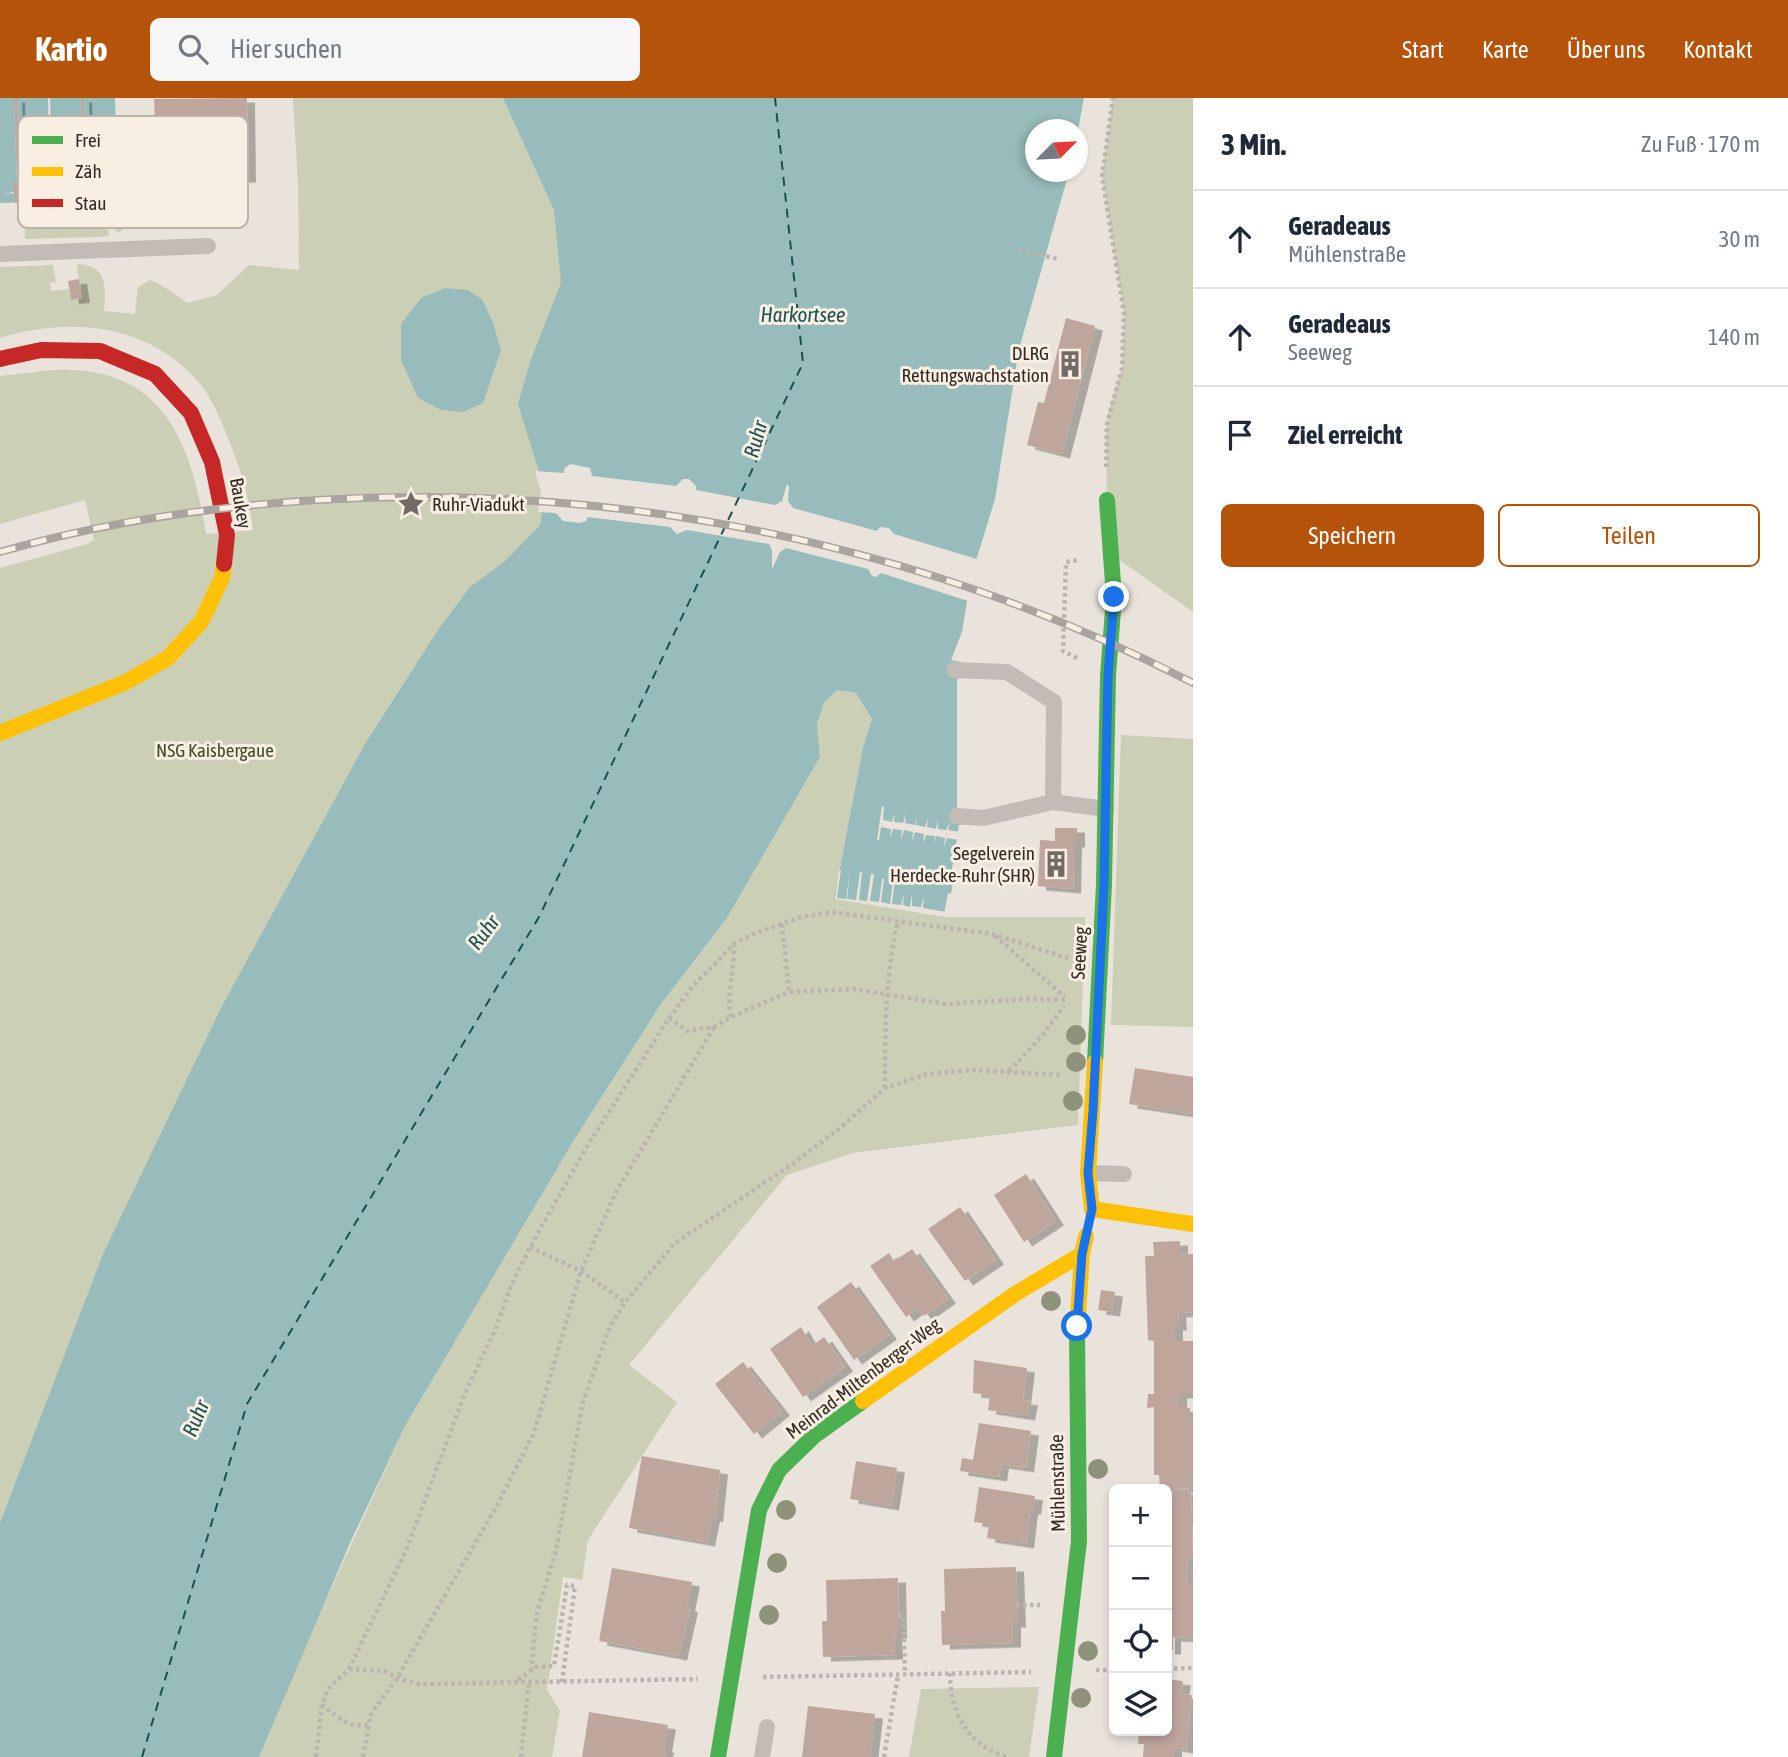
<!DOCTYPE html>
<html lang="de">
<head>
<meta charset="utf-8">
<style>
  :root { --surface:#fff; --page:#f6f6f7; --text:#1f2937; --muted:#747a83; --line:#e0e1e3; --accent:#b45309 }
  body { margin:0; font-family:"Asap Condensed",sans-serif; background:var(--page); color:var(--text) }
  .controls { position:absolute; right:21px; bottom:21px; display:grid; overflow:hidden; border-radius:10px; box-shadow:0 4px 10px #0003 }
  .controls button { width:63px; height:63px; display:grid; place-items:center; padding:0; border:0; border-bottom:2px solid var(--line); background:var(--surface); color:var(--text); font:35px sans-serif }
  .compass { position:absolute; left:1025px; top:21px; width:63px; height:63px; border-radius:50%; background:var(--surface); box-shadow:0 4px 10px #0003; rotate:66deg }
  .stop { position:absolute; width:21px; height:21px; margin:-16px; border:5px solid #1a73e8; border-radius:50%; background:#fff }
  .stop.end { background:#1a73e8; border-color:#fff; box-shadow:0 2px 7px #0008 }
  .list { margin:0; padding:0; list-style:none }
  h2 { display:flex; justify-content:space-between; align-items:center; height:91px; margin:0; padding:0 28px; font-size:30px }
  h2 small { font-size:23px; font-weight:400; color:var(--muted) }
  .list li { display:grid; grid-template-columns:46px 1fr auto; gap:21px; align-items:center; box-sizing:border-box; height:98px; padding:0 28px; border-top:2px solid var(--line) }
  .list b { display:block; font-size:26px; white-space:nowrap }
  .list p { margin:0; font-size:23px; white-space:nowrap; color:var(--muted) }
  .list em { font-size:23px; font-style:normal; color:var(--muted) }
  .actions { display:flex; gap:14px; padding:21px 28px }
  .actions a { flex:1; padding:16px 0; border:2px solid var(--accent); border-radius:10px; text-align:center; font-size:24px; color:var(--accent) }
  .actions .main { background:var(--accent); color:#fff }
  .icon { flex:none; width:38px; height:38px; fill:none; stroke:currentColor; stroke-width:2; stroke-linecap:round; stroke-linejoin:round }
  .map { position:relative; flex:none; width:1193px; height:1659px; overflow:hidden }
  header { display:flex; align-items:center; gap:42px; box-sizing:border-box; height:98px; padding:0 35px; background:var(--accent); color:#fff }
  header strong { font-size:33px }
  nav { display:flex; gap:38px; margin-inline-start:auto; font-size:24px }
  .search { width:490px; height:63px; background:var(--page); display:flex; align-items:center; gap:18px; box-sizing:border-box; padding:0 24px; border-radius:10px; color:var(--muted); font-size:26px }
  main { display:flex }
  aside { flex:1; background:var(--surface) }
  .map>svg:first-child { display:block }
  .green { fill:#cbcfb6 }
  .water { fill:#98bcbb }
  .pier { fill:#eae3dc }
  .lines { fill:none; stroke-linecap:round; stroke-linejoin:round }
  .ferry { stroke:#1b5053; stroke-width:2; stroke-dasharray:9 7; stroke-linecap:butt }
  .building { fill:#bea69d; filter:url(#shadow) }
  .path { stroke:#bcb4ae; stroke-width:4.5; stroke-dasharray:3.5 3.5; stroke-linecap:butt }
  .lane { stroke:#c3bbb5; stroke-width:16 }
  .fast { stroke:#4caf50; stroke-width:16 }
  .slow { stroke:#ffc107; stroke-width:16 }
  .jam { stroke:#c62828; stroke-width:16 }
  .rail-casing { stroke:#aaa4a0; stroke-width:8 }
  .rail { stroke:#f8eee2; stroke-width:5; stroke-dasharray:16; stroke-linecap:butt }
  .tree { fill:#8e927a }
  .route { stroke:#1a73e8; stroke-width:9 }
  .labels { text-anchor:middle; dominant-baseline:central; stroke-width:6; stroke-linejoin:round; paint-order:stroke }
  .poi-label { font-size:19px; fill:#322925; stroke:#f8eee2; text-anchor:end }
  .street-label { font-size:19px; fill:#322925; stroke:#f8eee2 }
  .park-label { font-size:19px; fill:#425029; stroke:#f8eee2 }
  .water-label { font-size:21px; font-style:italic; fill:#1b5053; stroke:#f8eee2 }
  .key { fill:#f8eee2; stroke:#bdb3a9; stroke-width:2 }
  .key-label { font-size:19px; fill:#322925 }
</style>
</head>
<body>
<header>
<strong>Kartio</strong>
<div class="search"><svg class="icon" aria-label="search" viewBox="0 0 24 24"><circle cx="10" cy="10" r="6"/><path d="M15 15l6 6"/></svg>Hier suchen</div>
<nav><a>Start</a><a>Karte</a><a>Über uns</a><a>Kontakt</a></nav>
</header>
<main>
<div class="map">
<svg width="1193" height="1659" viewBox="0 0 1193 1659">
  <defs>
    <filter id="shadow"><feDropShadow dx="8" dy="4.5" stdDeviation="0" flood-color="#0004"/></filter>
  </defs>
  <rect width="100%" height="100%" fill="#eae3dc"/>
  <path class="green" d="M293,0H625L651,258L0,1532V470L87,446L94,442L85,402L0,426V278C23,276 47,271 70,272C168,274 193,354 206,436L253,432C249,398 242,376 230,345C222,325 214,304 201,287C151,226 72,218 0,240V169L53,167L56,184L50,185L51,193L69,191L71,202L81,200L77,166C108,167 106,190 104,213L135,216L138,189L150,182L161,187L188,205L217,197L249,167L299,172L298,86Z
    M1113,0H1193V514L1111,456L1107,402L1106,337L1108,315L1122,270L1124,215L1102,78Z
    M121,108L135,109C133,122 129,131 116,135L115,127L108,128L109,138L100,139L25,141V115L120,112Z
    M837,592L856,595L872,621L863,649L834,801L945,819H1085L1078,1027L853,1055L787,1077L629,1267L677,1304L588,1442L582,1482L563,1479L547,1592L560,1613L552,1659H259L302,1555L405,1328L574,1042L661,906L727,820L820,659L817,627L824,605Z
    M1121,637L1193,641V929L1111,927Z
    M1039,1589L1029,1659H909L921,1591Z"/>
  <path class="water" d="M0,0H14L17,84L14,94L2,96L91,91V83H87L84,0H115L118,101L0,105Z
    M17,0H48L50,83H47V92L24,94V84H20Z
    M50,0H81L84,80L81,81V87L57,91L56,83H53Z
    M503,0H1084L1078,32H1036V74H1069L1019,251L995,401L971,479L962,534L951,562L966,565L967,578L957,581V710L964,711L963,727H959L952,771L955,772L951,796L948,795L944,816L834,801L863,649L872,621L856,595L837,592L824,605L817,626L820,659L727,820L661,906L574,1042L405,1328L350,1445L259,1659H0V1425L103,1156L221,910L365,646L438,532L470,489L504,464L540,427L545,393L518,306L530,264L561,185L554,112Z
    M445,190L467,192L482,201L493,225L501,252L483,305L463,314L441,312L418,300L401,262V226L421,200Z"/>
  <path class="pier" d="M570,366L590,370L592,378L676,388L683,381H689L696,388V392L775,407L782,403L787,386L789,389L788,403L793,410L877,433L880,429L889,430L894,436L980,462L974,480L970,509L968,503L881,475L876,479L872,478L868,471L786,450L780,454L772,471V452L769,446L687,432L677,436L670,429L588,419L586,423L580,425L563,423L556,415L538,414L541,394L535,373L564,375V371Z
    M882,708L884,709L883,722L892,724L894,715V724L903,725L906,716L905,725L915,727L917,718L916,727L925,729L928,720L927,729L936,731L938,722V731L946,732L950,724L948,732L959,734V742L947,740L944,749L945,740L936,738L934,747L935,738L926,737L923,745L924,736L915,734L912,743L913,734L904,732L901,742L902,732L893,731L890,740L891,731L881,729L879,742H877Z
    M839,772H841L837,800L846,801L850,773L847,801L856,802L860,774H862L859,802L867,803L871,776H874L870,803L879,804L882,781H884L881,804L890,806L893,783H895L892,806L901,807L904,796L903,807L910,809L912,796V808L921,809L924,798L923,810L946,814L945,817L835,801Z"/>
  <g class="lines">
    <path class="ferry" d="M142,1659L247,1306L539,819L803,265L775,0"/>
  </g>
  <path class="building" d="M14,0H17L20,84H24V104L15,105L13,84H17Z
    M81,0H84L87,83H91V102H82L81,91L60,93V91L81,87V81L84,80Z
    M247,0L248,80L158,83L154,1Z
    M79,181L82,200L71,202L68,183Z
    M1066,220L1095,228L1062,356L1027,347L1038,304L1044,305Z
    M1055,730H1077V745H1074L1073,791L1038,788L1040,742L1055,743Z
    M1135,970L1193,979V1016L1129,1006Z
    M1026,1076L1056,1123L1024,1144L994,1097Z
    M960,1109L996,1162L965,1183L928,1131Z
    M1180,1143V1157L1193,1156V1214L1178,1215L1179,1228H1175V1243H1193V1296H1179V1309L1190,1310V1323H1193V1377H1191L1190,1390L1172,1391L1191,1392L1193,1459H1188L1186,1486H1193V1540L1173,1539V1552H1167V1391H1160L1159,1377H1154V1309L1147,1310L1148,1296H1154V1243L1148,1242L1145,1158H1154L1153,1144Z
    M912,1151L948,1201L924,1218L918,1210L906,1219L870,1168L889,1155L894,1163Z
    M851,1184L889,1237L854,1262L817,1209Z
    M1101,1192L1115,1194L1112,1214L1098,1212Z
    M801,1229L812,1248L824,1239L845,1269L803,1299L770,1251Z
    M974,1262L1027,1270L1023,1302L1030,1303L1027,1318L988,1312L990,1297L973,1295Z
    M743,1264L782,1313L754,1336L715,1286Z
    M979,1325L1031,1333L1026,1370L1001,1366L999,1379L960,1373L962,1360L973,1362Z
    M642,1358L720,1372L715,1420L712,1419L707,1444L629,1430Z
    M856,1363L897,1370L891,1408L850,1401Z
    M979,1389L1035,1398L1033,1412H1030L1026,1446L987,1440L989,1426L974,1424Z
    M1016,1469L1018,1525H1013V1545L942,1547L941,1513H945L944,1471Z
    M612,1470L692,1484L687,1509L690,1510L679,1558L599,1543Z
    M898,1480L899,1536H894L895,1557L823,1559L822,1523H827L826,1482Z
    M1167,1581L1183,1583L1181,1596L1192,1597L1186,1651L1174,1649V1659H1143L1144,1646H1138L1139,1633H1167Z
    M808,1608L875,1616L870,1659H802Z
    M589,1614L668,1627L664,1650H666L665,1659H582Z"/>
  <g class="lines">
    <path class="path" d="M1019,152L1058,161
      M1106,369L1107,326L1122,270L1124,215L1102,78L1113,0
      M1077,560L1063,553L1066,464L1079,462
      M782,826L789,894
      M995,838L1065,899
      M731,919C726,895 735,871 734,847
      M669,920L687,933L714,929L731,919L789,894L853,891L946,906L1027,901L1067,902
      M1009,973L1042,938L1064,908
      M885,990C885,929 885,881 898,822
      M530,1149L581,1173L625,1204
      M1016,1507H1040
      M898,1518H903L905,1576
      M349,1571L384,1573L397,1580L419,1586L698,1581
      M1167,1571L1193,1570
      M1096,1572H1114
      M531,1573L537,1514L556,1453L583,1303L610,1229L625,1204L675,1145L794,1065L841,1029L885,990L927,976L972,972L1061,977
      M950,1575C950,1615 968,1648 1008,1659
      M763,1579L1031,1574
      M518,1582L536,1569L554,1568L567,1487L575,1488L562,1584
      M322,1606C336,1619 348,1630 368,1627
      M316,1659L322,1606L328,1591L349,1571L407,1450L465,1295L495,1232L511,1188L530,1149L586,1050L669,920L693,888L734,846L751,837L801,819L831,814L992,836L1068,860
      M363,1659L371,1616L397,1580L496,1409L534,1335L581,1173L616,1094L714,929
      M521,1659L529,1584
      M884,1659L898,1577"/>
    <path class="lane" d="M0,156L208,148
      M954,572L1007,574L1054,604L1053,704
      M957,718L983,720L1053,704L1106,711
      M1088,1075L1124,1076
      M762,1659L767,1629"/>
    <path class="fast" d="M1095,964L1104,786L1108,577L1114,499L1107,402
      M718,1659L759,1412L779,1372L814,1338L863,1303
      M1054,1659L1079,1443L1077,1232"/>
    <path class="slow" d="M0,635L126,584L168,560L201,524L222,480L224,466
      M1095,964L1088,1075L1092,1111L1193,1126
      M1077,1232L1082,1156L1086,1138
      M863,1303L1015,1196L1082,1156"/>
    <path class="jam" d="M0,261L41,252L100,253L155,276L191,315L212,364L227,437L224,466"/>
    <defs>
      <path id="rail" d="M0,454C103,424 209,409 316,402C618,384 924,446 1193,585"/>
    </defs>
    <use href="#rail" class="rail-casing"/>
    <use href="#rail" class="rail"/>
  </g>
  <g class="tree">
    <circle cx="1076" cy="937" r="10"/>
    <circle cx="1076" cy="964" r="10"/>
    <circle cx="1073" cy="1003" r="10"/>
    <circle cx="1051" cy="1203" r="10"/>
    <circle cx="1098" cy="1371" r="10"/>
    <circle cx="786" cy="1412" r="10"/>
    <circle cx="777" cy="1465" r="10"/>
    <circle cx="769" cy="1517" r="10"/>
    <circle cx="1088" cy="1553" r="10"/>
    <circle cx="1081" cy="1600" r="10"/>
  </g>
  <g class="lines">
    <path class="route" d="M1077,1228L1082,1156L1092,1111L1088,1075L1093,1013L1104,786L1108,577L1114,499"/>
  </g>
  <defs>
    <symbol id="building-bare" viewBox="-9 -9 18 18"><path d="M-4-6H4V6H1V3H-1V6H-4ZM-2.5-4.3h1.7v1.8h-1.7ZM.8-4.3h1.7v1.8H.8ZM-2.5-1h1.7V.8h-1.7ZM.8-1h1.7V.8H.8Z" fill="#726a65" stroke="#f8eee2" stroke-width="2.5" paint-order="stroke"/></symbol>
    <symbol id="sight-bare" viewBox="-9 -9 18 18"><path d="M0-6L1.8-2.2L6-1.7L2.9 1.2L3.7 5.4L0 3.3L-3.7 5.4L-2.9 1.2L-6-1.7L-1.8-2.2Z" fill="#726a65" stroke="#f8eee2" stroke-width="2.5" paint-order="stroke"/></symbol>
  </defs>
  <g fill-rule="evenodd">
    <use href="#building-bare" x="1051" y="247" width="38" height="38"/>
    <use href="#sight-bare" x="392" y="387" width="38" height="38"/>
    <use href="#building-bare" x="1037" y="747" width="38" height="38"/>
  </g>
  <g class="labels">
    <g class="poi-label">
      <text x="1049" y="255">DLRG<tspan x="1049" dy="22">Rettungswachstation</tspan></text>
      <text x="432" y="406" text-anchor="start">Ruhr-Viadukt</text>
      <text x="1035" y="755">Segelverein<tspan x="1035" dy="22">Herdecke-Ruhr (SHR)</tspan></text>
    </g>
    <g class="street-label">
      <text transform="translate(241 405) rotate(80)">Baukey</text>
      <text transform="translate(1079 855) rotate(-87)">Seeweg</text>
      <text transform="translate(863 1280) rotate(-37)">Meinrad-Miltenberger-Weg</text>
      <text transform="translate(1057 1385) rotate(-91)">Mühlenstraße</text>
    </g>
    <g class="park-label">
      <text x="215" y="652">NSG Kaisbergaue</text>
    </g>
    <g class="water-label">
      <text x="803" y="216">Harkortsee</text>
      <text transform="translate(755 341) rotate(-74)">Ruhr</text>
      <text transform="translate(483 834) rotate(-53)">Ruhr</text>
      <text transform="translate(195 1320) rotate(-67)">Ruhr</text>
    </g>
  </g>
  <rect x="18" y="18" width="230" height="112" rx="10" class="key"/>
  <rect x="32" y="38" width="31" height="8" fill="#4caf50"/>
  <rect x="32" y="69" width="31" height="9" fill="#ffc107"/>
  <rect x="32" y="101" width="31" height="8" fill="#c62828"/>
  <g class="key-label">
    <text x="75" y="49">Frei</text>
    <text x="75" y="80">Zäh</text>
    <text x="75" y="112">Stau</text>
  </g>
</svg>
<div class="controls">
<button>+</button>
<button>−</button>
<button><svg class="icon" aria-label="locate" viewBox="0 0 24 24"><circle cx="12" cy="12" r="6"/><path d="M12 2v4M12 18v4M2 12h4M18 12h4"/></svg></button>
<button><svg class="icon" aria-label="layers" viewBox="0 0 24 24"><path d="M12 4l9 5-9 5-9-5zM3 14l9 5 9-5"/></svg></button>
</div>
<svg class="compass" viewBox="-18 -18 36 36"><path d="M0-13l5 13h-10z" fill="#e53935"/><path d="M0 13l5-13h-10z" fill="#747a83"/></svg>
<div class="stop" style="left:1077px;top:1228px"></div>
<div class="stop end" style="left:1114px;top:499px"></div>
</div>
<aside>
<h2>3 Min.<small>Zu Fuß · 170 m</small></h2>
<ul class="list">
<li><svg class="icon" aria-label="ahead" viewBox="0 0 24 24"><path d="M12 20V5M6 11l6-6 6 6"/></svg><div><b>Geradeaus</b><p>Mühlenstraße</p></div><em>30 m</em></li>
<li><svg class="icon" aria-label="ahead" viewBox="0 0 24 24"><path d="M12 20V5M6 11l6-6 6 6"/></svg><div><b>Geradeaus</b><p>Seeweg</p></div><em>140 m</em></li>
<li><svg class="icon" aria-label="arrive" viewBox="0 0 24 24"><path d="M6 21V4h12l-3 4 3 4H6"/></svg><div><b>Ziel erreicht</b></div></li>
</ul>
<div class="actions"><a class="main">Speichern</a><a>Teilen</a></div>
</aside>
</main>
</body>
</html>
